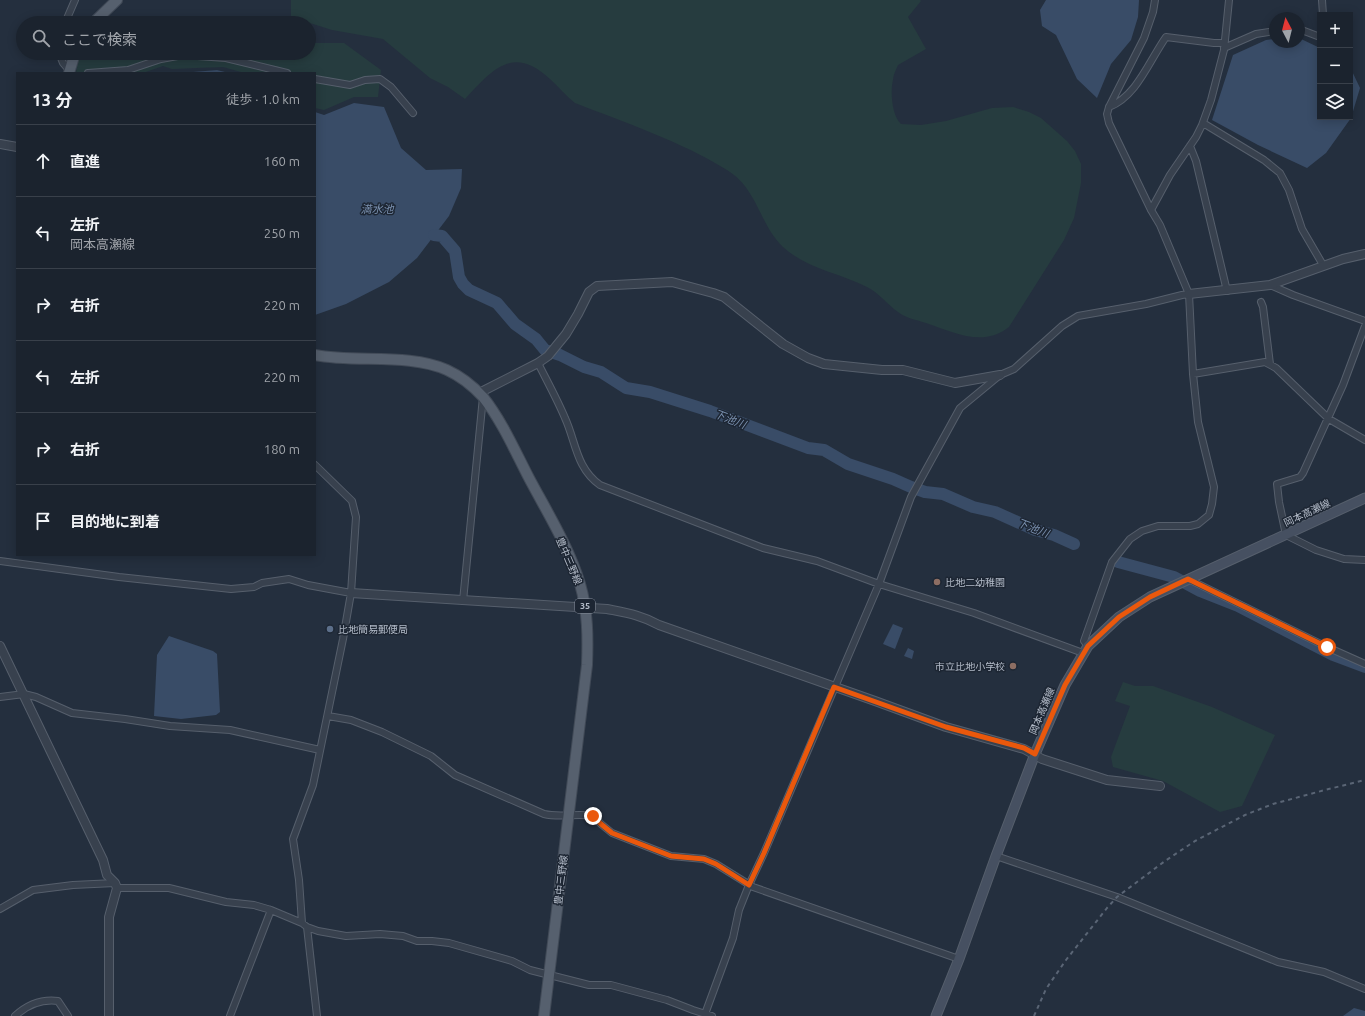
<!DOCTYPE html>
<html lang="ja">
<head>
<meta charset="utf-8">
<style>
  :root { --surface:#1b232e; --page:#282f3a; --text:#f1f3f6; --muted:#a0a4aa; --line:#39404a }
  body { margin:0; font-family:Ubuntu,"Noto Sans JP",sans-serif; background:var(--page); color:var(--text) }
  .controls { position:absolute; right:12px; top:12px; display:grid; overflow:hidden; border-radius:0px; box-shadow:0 2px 10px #0003 }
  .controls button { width:36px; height:36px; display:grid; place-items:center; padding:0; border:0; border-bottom:1px solid var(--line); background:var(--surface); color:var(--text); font:20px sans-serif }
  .compass { position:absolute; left:1269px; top:12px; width:36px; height:36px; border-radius:50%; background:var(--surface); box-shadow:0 2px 10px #0003; rotate:353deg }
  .stop { position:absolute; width:12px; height:12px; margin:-9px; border:3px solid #ea580c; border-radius:50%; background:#fff }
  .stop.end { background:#ea580c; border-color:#fff; box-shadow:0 1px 4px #0008 }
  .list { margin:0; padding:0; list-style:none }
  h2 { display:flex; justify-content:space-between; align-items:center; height:52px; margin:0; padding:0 16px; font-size:17px }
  h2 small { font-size:13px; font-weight:400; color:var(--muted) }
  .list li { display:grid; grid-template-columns:26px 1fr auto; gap:12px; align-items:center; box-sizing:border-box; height:72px; padding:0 16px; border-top:1px solid var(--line) }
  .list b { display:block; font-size:15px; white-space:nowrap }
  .list p { margin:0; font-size:13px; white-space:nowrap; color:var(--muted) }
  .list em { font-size:13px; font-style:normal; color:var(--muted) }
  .icon { flex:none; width:22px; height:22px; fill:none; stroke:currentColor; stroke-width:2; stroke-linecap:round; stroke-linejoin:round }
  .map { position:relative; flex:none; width:1365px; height:1016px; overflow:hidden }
  .search { position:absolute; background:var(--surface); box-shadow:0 2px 10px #0003; left:16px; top:16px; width:300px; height:44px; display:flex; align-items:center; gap:10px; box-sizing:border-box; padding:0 14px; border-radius:22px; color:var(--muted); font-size:15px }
  .panel { position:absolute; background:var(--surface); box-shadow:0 2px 10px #0003; left:16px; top:72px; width:300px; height:484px; border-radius:0px }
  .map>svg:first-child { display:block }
  .green { fill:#263c3f }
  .water { fill:#394c67 }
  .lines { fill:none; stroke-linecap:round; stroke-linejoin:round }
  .river { stroke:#394c67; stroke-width:12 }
  .minor-casing { stroke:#565f6c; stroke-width:8 }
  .tertiary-casing { stroke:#565f6c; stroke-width:10 }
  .secondary-casing { stroke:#565f6c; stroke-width:11 }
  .primary-casing { stroke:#414a57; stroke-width:12 }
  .minor { stroke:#38414e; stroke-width:6 }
  .tertiary { stroke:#38414e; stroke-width:8 }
  .secondary { stroke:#465061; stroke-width:9 }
  .primary { stroke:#56606e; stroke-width:10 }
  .rail { stroke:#5a6575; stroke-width:2; stroke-dasharray:4 4; stroke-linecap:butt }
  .route { stroke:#ea580c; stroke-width:5 }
  .education-dot { fill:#8d6e63; stroke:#1d2633; stroke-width:1.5 }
  .service-dot { fill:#5c6f8a; stroke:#1d2633; stroke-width:1.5 }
  .labels { text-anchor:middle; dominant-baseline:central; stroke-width:3; stroke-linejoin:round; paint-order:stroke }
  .shield { fill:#1d2633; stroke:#878f9c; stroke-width:1 }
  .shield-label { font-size:9px; font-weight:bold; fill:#b4bcc9 }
  .street-label { font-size:10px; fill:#b4bcc9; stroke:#1d2633 }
  .poi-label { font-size:10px; fill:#b4bcc9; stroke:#1d2633; text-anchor:start }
  .water-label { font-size:11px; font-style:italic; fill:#7c92b1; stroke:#1d2633 }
</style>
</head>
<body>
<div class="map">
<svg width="1365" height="1016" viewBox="0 0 1365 1016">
  <rect width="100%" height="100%" fill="#242f3e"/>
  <path class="green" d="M291,0H920L921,1L908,17L926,49L898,65C896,70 893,75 893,80C890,92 892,116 901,124L921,125L946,121L992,108L1013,107L1029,112L1041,118L1067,141L1075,151L1081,164V183L1074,218L1064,240L1009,327C983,348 953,332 926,323C917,320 905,318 898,312C887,304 879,293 867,287C840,273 807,269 783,247C759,224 758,189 727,170C680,141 626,123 575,103C566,96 559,87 550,79C513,44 492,70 465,99L448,87L430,78L383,39L332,30L291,17Z
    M233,20L245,23H209Z
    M309,42L314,43H344L381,70L378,97H354L324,110L315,108V73H244L223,67L172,69L163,66L143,73H76L78,57L80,53H309Z
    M1123,682L1135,686H1153L1212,707L1275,735L1242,806L1220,812L1163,781L1113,767L1111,757L1130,706L1115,701Z"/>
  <path class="water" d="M1046,0H1139L1138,17L1131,40L1111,64L1097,98L1077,79L1056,35L1042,26L1040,10Z
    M1299,38L1320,48V117H1350V67L1360,88L1351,118L1326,153L1307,168L1258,145L1212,120L1233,55L1266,40L1275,39V42H1299Z
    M217,70L229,73H181Z
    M354,103L384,107L401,148L426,170L462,169L461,188L449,216L417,258L389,282L346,304L315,315V112L324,115Z
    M893,624L903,628L895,649L883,644Z
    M169,636L213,651L217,654L220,712L216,715L181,719L154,716L157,655Z
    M908,648L914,651L912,659L904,656Z
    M1354,1008L1365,1011V1016H1343Z"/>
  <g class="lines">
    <path class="river" d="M434,235L442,236L455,251L459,277L463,284L469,290L497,303L515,324L536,339L545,350L560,355L584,367L601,372L626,388L650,392L710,411L808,448L824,450L848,464L893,479L911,487L925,492L943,494L973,507L995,512L1035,530L1054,535L1074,544
      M1118,562L1174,577L1200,591L1238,606L1333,655L1365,667"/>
    <defs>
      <path id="minor" d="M1322,0L1323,15
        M65,23L75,0
        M1299,29L1320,37
        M1224,48L1256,34L1275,31
        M59,53L63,63L69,70
        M88,73L128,70L161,59L183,55L226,58L287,73
        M315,79L350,85L365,80L380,79L391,87L413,113
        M1109,107C1137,96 1149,61 1166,37L1214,43H1224
        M1203,123L1264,160L1280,173L1289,190L1302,229L1323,265
        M1190,146L1196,161L1227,291
        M1151,210L1170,175L1196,137L1202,125L1211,100L1224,50L1229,0
        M1270,285L1293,295L1365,321
        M1261,302L1263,307L1270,364
        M1365,326L1343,385L1303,473L1300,477L1277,484L1279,502L1286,535L1316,550L1344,559L1365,560
        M538,363C547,381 557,399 565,418C576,442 576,468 600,485L763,548L817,561L879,584L764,853L749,885L739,910L733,938L705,1014
        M1193,374L1265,362L1276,368L1329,419L1365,440
        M0,561L119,577L231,589L254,587L262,583L289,579L308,585L351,593
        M1188,579L1327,647L1365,664
        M463,601L483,397
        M1088,646L1084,641L1112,562L1130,539L1142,531L1158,526H1190L1198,524L1209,515L1212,504L1214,487L1198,422L1193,374L1189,294L1160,225L1151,210L1109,123L1107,114L1109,107L1144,38L1153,12L1155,0
        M1083,653L974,613L879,584L911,497L960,408L1000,375L1014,369L1062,326L1078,316L1146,304L1182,295L1189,294
        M0,697L24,694L36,697L72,713L125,719L170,726L230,730L320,750
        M328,716L351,720L382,732L431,756L455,775L544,814C560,818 577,813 593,816L601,824L612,833L671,856L704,859L716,864L753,887L959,959
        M996,856L1117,897L1278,962L1324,972L1365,989
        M117,888H169L226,902L254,905L271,910L302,923L307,927L318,931L346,936L380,934L403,936L417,941H432L449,943L512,961L530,970L589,985H611L667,1000L693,1010L712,1016
        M0,909L33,890L73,885L115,883
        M302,923L299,880L293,839L313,785L343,639L351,593L356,517L352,501L315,465
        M307,927L317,1016
        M15,1016C27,1005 42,999 58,1001L68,1016
        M230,1016L271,910"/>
      <path id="tertiary" d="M0,144L17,147
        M1189,294L1270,285L1343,259L1365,254
        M479,393L538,363L548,356L566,334L578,314L589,292L597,286L672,282L713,293L724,297L783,344L808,358L824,364L882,370H903L955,383L1000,375
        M351,593L607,609C627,613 641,615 659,625L875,701L946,727L1024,749L1042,759L1107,780L1160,786
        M0,646L103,860L107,875L115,883L117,888L109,917V1016"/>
      <path id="secondary" d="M936,1016L959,959L996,856L1035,754L1065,685L1088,646L1119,617L1150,597L1365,498"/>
      <path id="primary" d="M93,23L117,0
        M69,73L75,53
        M315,355C356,363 409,353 447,370C460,376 473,386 483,397C502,421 515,451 529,478C547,512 569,547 580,584C588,611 588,638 587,665L544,1016"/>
    </defs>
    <use href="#minor" class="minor-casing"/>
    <use href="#tertiary" class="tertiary-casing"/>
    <use href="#secondary" class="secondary-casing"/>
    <use href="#primary" class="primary-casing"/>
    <use href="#minor" class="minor"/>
    <use href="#tertiary" class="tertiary"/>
    <use href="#secondary" class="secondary"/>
    <use href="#primary" class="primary"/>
    <path class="rail" d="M1034,1016L1046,989L1066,960L1107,908L1117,897L1165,861L1195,841L1245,815L1273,804L1325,790L1365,780"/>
  </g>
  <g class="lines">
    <path class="route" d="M593,816L601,824L612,833L671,856L704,859L716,864L749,885L764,853L834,687L946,727L1024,748L1035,754L1065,685L1088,646L1119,617L1150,597L1188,579L1327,647"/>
  </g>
  <g class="education-dot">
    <circle cx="937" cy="582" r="4"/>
    <circle cx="1013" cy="666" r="4"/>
  </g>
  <circle class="service-dot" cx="330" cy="629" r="4"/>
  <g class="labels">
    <rect class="shield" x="575" y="599" width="20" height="14" rx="3"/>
    <g class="shield-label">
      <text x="585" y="606">35</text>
    </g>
    <g class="street-label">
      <text transform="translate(1307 513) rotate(-25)">岡本高瀬線</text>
      <text transform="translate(569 561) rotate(67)">豊中三野線</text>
      <text transform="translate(1042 711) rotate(-67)">岡本高瀬線</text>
      <text transform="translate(561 880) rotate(-83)">豊中三野線</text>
    </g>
    <g class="poi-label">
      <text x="945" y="582">比地二幼稚園</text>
      <text x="338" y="629">比地簡易郵便局</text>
      <text x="1005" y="666" text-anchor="end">市立比地小学校</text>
    </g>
    <g class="water-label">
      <text x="377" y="209">満水池</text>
      <text transform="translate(730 419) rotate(21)">下池川</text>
      <text transform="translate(1033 528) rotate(21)">下池川</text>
    </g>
  </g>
</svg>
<div class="controls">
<button>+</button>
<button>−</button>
<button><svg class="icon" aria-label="layers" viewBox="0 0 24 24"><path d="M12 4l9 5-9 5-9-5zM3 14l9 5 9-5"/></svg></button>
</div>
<svg class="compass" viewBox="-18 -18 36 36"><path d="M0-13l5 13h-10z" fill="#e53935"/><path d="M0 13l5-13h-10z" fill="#a0a4aa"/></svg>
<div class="stop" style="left:1327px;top:647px"></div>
<div class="stop end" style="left:593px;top:816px"></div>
<div class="search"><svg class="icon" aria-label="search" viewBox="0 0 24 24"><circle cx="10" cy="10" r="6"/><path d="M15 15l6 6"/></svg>ここで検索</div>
<section class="panel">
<h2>13 分<small>徒歩 · 1.0 km</small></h2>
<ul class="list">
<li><svg class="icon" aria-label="ahead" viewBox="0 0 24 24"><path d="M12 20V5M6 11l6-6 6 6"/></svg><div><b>直進</b></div><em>160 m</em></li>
<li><svg class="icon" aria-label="left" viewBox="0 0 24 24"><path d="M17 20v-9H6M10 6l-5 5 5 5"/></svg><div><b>左折</b><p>岡本高瀬線</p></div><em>250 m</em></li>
<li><svg class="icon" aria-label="right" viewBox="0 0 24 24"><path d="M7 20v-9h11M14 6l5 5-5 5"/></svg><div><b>右折</b></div><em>220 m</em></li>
<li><svg class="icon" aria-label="left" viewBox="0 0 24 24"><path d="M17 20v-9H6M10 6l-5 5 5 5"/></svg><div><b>左折</b></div><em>220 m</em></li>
<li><svg class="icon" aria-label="right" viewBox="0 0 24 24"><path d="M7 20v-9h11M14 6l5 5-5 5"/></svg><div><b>右折</b></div><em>180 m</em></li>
<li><svg class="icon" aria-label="arrive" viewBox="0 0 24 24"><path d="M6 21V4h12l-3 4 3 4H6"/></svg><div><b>目的地に到着</b></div></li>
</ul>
</section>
</div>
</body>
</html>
